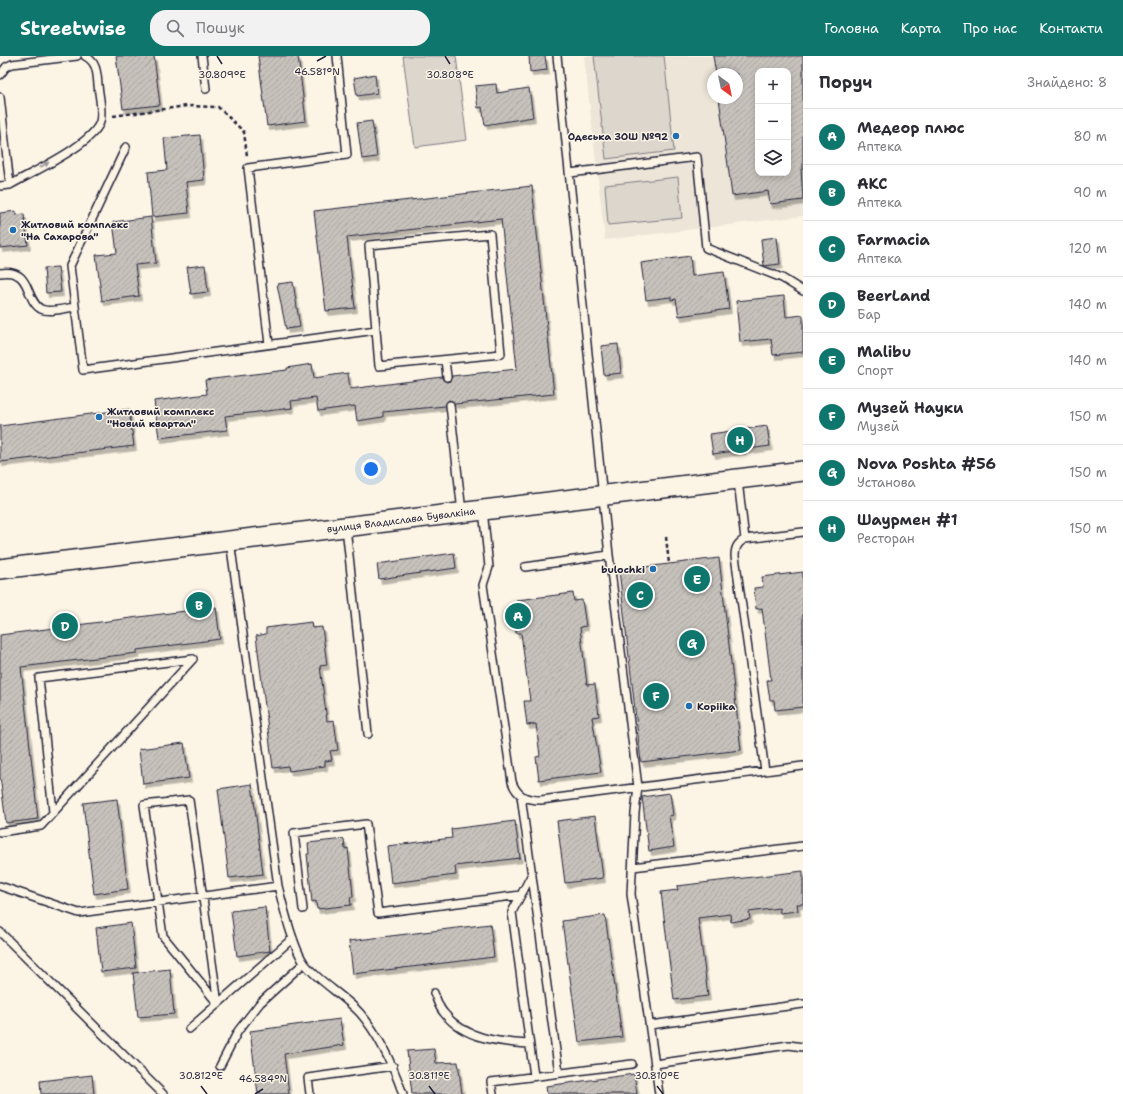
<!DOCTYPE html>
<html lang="uk">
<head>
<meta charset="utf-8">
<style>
  :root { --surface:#fff; --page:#f2f2f3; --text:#2b2b33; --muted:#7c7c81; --line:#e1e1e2; --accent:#0f766e }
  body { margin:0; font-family:"Shantell Sans",sans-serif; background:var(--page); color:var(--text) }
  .controls { position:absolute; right:12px; top:12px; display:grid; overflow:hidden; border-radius:8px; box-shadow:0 2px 6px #0003 }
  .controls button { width:36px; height:36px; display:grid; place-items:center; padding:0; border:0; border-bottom:1px solid var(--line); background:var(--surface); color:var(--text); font:20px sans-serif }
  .compass { position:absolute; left:707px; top:12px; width:36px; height:36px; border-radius:50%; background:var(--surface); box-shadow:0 2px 6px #0003; rotate:147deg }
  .you { position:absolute; left:371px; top:413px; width:14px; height:14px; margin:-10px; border:3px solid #fff; border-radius:50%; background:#1a73e8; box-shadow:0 0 0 6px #1a73e833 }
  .badge { display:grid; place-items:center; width:26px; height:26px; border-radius:50%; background:var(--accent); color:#fff; font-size:13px; font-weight:700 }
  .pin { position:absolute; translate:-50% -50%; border:2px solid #fff; box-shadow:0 1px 4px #0006 }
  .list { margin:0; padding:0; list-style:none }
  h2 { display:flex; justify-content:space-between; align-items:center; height:52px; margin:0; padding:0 16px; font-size:17px }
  h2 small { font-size:13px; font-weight:400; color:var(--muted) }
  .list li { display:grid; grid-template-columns:26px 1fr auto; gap:12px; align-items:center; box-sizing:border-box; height:56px; padding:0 16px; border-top:1px solid var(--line) }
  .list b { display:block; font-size:15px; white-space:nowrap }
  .list p { margin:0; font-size:13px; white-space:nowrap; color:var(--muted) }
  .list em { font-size:13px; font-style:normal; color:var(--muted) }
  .icon { flex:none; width:22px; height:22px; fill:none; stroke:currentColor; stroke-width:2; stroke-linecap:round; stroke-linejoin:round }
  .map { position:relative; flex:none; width:803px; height:1038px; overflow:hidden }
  header { display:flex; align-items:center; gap:24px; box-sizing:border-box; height:56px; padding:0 20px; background:var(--accent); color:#fff }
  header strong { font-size:19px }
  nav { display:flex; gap:22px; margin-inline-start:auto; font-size:14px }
  .search { width:280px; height:36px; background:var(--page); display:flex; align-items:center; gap:10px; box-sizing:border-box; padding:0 14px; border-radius:16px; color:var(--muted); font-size:15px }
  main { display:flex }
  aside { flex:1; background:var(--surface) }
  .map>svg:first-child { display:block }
  .built { fill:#ece5d8; fill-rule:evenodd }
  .garden { fill:#dcd6cc; stroke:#7f7c84 }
  .building { fill:url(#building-hatch); stroke:#22223b; fill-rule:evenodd; filter:url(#shadow) }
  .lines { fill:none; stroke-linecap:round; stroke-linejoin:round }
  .lane-casing { stroke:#22223b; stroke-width:10 }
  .secondary-casing { stroke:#22223b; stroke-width:22 }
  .path { stroke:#22223b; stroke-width:2.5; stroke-dasharray:4 3; stroke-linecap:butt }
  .lane { stroke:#fcf5e5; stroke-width:7 }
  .secondary { stroke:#fcf5e5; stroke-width:19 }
  .oneway { fill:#9a9698 }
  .ticks { fill:none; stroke:#22223b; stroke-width:1.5 }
  .poi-dot { fill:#1f6fb2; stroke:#fcf5e5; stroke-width:1.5 }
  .labels { text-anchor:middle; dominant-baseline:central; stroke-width:3; stroke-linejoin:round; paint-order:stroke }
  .poi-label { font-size:10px; font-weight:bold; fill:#22223b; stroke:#fcf5e5; text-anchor:start }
  .street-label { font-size:10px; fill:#22223b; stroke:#fcf5e5 }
  .ticks-label { font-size:10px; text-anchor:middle; fill:#22223b; stroke:#fcf5e5; stroke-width:3; stroke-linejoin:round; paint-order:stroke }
</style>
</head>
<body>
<header>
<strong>Streetwise</strong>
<div class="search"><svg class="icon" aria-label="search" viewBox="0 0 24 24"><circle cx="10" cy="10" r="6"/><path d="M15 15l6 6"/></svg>Пошук</div>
<nav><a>Головна</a><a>Карта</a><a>Про нас</a><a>Контакти</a></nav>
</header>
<main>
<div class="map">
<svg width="803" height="1038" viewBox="0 0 803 1038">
  <defs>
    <pattern id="building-hatch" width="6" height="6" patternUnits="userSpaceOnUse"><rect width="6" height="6" fill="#c6c1bb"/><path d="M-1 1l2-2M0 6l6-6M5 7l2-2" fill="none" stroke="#aaa6a2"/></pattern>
    <filter id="shadow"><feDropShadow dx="2.5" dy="4.5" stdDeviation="0" flood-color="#0004"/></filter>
  </defs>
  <rect width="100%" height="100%" fill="#fcf5e5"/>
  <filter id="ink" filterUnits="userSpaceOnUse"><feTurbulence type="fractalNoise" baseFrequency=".025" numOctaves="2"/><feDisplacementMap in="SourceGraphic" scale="8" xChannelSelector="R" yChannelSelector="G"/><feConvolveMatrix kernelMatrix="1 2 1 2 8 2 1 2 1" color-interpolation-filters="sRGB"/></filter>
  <g filter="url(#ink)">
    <path class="built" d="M584,0H803V160L605,184ZM758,15H788V117H758ZM713,18H737V42H713Z"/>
    <path class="garden" d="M403,0H456L467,84L415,91Z
      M594,0H664L674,95L606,103Z
      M678,121L682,162L608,169L605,129Z"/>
    <path class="building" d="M116,0H154L160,49L123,53Z
      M258,0H298L306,65L267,70Z
      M529,0H545L547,14L530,16Z
      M713,0H803V113H801L803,144L770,148L768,135L732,140L719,42H737V18H716ZM758,15H788V117H758Z
      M375,18L377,37L357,40L354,22Z
      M496,28L497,37L529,32L533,61L485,69L482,51L478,52L475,30Z
      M372,65L377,101L362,103L357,67Z
      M200,79L204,124L186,126L189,157L152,161L148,116L167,114L164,82Z
      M532,130L554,338L455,348L452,345L449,344L445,350L383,356V361L357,365L355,350L318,355L316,342L291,345L292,352L225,360L227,374L159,382L154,345L207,338L205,324L287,314V312L312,308L314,322L348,317L350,333L442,321L443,324L447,326L450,325L452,320L517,313L501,163L347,181L355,252L326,255L314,155Z
      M16,155V159L24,158L28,189L0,192V157Z
      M151,161L156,207L135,209L139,240L102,245L96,199L117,197L113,166Z
      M777,181L780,208L764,210L761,183Z
      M690,200L692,220L724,216L729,253L679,260L676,243L671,244V241L646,244L641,207Z
      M205,209L208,236L191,238L187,211Z
      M58,211L61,236L46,237L44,212Z
      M293,226L300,271L286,273L277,228Z
      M784,240L786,261L803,259V296L773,299L771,283L740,286L736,245Z
      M618,288L621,317L604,319L601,290Z
      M129,353L134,390L0,406V370Z
      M767,370L770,390L713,398L710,378Z
      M454,497L456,512L379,523L377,508Z
      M719,502L741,694L641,706L619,514Z
      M803,516V651L775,654L774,644H770L767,624H771L762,552L756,553L754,532L763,531L762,521Z
      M573,537L574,545L582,544L586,570L580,571L587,629L595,628L599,660L592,661L601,716L539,724L536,701L540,700L536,668L527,669L524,645H530L521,577H516L513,553L518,552L517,544Z
      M216,551L220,583L137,594V597L21,611L38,763L6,767L0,720V579Z
      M311,566L312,572L322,571L327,609L320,610L327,665L334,664L338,694L330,695L332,704L325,705V710L289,715L288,710L273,712L256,580L266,578V572Z
      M184,687L189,722L143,728L139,693Z
      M252,728L263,818L229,822L218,733Z
      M670,737L673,759L669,760L674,791L649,795L642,741Z
      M117,743L128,833L94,838L83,747Z
      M595,760L603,822L565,827L557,765Z
      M515,765L520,802L455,810L456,819L391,827L387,790L452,782L451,773Z
      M344,783L345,793L348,792L352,829L353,841H350L351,849L317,853L316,845L312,846L307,798H309L308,787Z
      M803,815V848H797L798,855L780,857L779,852L749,856L750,863L731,866L730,858L698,862L708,940L674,944L661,836L678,834L677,830Z
      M265,851L270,895L237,900L231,855Z
      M605,859L622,981L579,986L562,865Z
      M131,867L136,912L101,916L96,872Z
      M490,868L494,901L353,918L349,885Z
      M170,913L174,958L138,961L133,917Z
      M340,963L344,989L284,998L289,1038H258L250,975Z
      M434,993L436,1007L458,1006L462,1038H412L407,995Z
      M634,1018L637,1038H547L546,1030Z
      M92,1019L94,1038H41L40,1025Z"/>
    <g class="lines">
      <defs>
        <path id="lane" d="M202,0L206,33
          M557,0L609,499L638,731L635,757L631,838L659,1038
          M0,19L6,11L12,8L77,0
          M0,41L10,129
          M126,91L70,210L83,314L376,274
          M570,117L697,101L706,192L782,222L803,235
          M0,130L10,129C32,116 92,89 100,66C103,55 99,40 98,29C97,17 97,6 85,0
          M490,178L501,298L379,310L369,189Z
          M0,217C33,212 24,244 41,253C49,257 66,252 75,251
          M269,288L248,112L347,99L337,0
          M445,304L447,321
          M450,349L462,456
          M738,425L745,483C738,487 735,491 735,500L765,715
          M483,454L489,511L483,529L512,726C517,740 526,744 541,744L803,710
          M346,471L368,678
          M745,483L803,476
          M230,485L278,830C283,849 293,893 305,908C320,927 344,939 360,957C380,980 393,1010 403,1038
          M525,511L609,499
          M521,740L559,1017
          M189,744L218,948L163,880L144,749Z
          M53,756L39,622L193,603
          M0,776L41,770L193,603
          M633,811L803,790
          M532,818L512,856L534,1020
          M0,830L79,857L278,830
          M303,853L294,777L366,768L378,857L521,839
          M0,876L163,1038
          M434,937C437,944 439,952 444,957C464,983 499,986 529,988
          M650,969L803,948
          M189,973L293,882
          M655,1008L789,989L803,991
          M220,1010L238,975L260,947L304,907
          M310,1038L308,1022L393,1010
          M493,1038L491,1026L632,1008"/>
        <path id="secondary" d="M0,513L803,415"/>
      </defs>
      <use href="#lane" class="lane-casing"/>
      <use href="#secondary" class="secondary-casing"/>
      <path class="path" d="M113,60L187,50L218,51L244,76L247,100
        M666,481L669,508"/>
      <use href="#lane" class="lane"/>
      <use href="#secondary" class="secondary"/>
    </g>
    <defs><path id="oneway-solid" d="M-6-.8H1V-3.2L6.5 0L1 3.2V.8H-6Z"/></defs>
    <use class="oneway" href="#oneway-solid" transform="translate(44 109) rotate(-30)"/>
  </g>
  <path class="ticks" d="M217,0L222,8M445,0L450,8M317,5L326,0M201,1030L207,1038M429,1030L435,1038M657,1030L663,1038M255,1038L263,1033"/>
  <g class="poi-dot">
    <circle cx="676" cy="80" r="4"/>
    <circle cx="13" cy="174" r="4"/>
    <circle cx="99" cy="361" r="4"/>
    <circle cx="653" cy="513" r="4"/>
    <circle cx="689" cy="650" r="4"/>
  </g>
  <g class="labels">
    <g class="poi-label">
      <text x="668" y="80" text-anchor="end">Одеська ЗОШ №92</text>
      <text x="21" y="168">Житловий комплекс<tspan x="21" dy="12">"На Сахарова"</tspan></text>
      <text x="107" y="355">Житловий комплекс<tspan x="107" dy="12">"Новий квартал"</tspan></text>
      <text x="645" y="513" text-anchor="end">bulochki</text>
      <text x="697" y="650">Kopiika</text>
    </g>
    <g class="street-label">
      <text transform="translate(401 464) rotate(-7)">вулиця Владислава Бувалкіна</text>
    </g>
  </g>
  <g class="ticks-label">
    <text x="317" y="19">46.581°N</text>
    <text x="222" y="22">30.809°E</text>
    <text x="450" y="22">30.808°E</text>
    <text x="201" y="1023">30.812°E</text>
    <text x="429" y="1023">30.811°E</text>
    <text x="657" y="1023">30.810°E</text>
    <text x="263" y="1026">46.584°N</text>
  </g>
</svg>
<div class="controls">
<button>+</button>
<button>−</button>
<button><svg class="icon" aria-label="layers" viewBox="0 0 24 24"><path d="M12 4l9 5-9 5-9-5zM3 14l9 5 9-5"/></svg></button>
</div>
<svg class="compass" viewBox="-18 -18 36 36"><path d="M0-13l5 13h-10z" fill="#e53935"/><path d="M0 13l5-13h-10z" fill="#7c7c81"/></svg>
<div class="you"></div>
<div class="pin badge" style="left:518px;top:560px">A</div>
<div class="pin badge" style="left:199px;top:549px">B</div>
<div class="pin badge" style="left:640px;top:539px">C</div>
<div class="pin badge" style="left:65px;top:570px">D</div>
<div class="pin badge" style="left:697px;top:523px">E</div>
<div class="pin badge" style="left:656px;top:640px">F</div>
<div class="pin badge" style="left:692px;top:587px">G</div>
<div class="pin badge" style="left:740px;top:384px">H</div>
</div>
<aside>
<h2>Поруч<small>Знайдено: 8</small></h2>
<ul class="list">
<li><span class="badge">A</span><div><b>Медеор плюс</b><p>Аптека</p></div><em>80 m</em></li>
<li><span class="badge">B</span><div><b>АКС</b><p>Аптека</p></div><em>90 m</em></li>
<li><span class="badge">C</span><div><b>Farmacia</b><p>Аптека</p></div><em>120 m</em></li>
<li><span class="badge">D</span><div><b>BeerLand</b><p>Бар</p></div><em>140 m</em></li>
<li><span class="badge">E</span><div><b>Malibu</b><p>Спорт</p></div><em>140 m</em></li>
<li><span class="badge">F</span><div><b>Музей Науки</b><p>Музей</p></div><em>150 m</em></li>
<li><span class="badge">G</span><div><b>Nova Poshta #56</b><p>Установа</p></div><em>150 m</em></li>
<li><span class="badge">H</span><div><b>Шаурмен #1</b><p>Ресторан</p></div><em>150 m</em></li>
</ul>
</aside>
</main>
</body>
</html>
